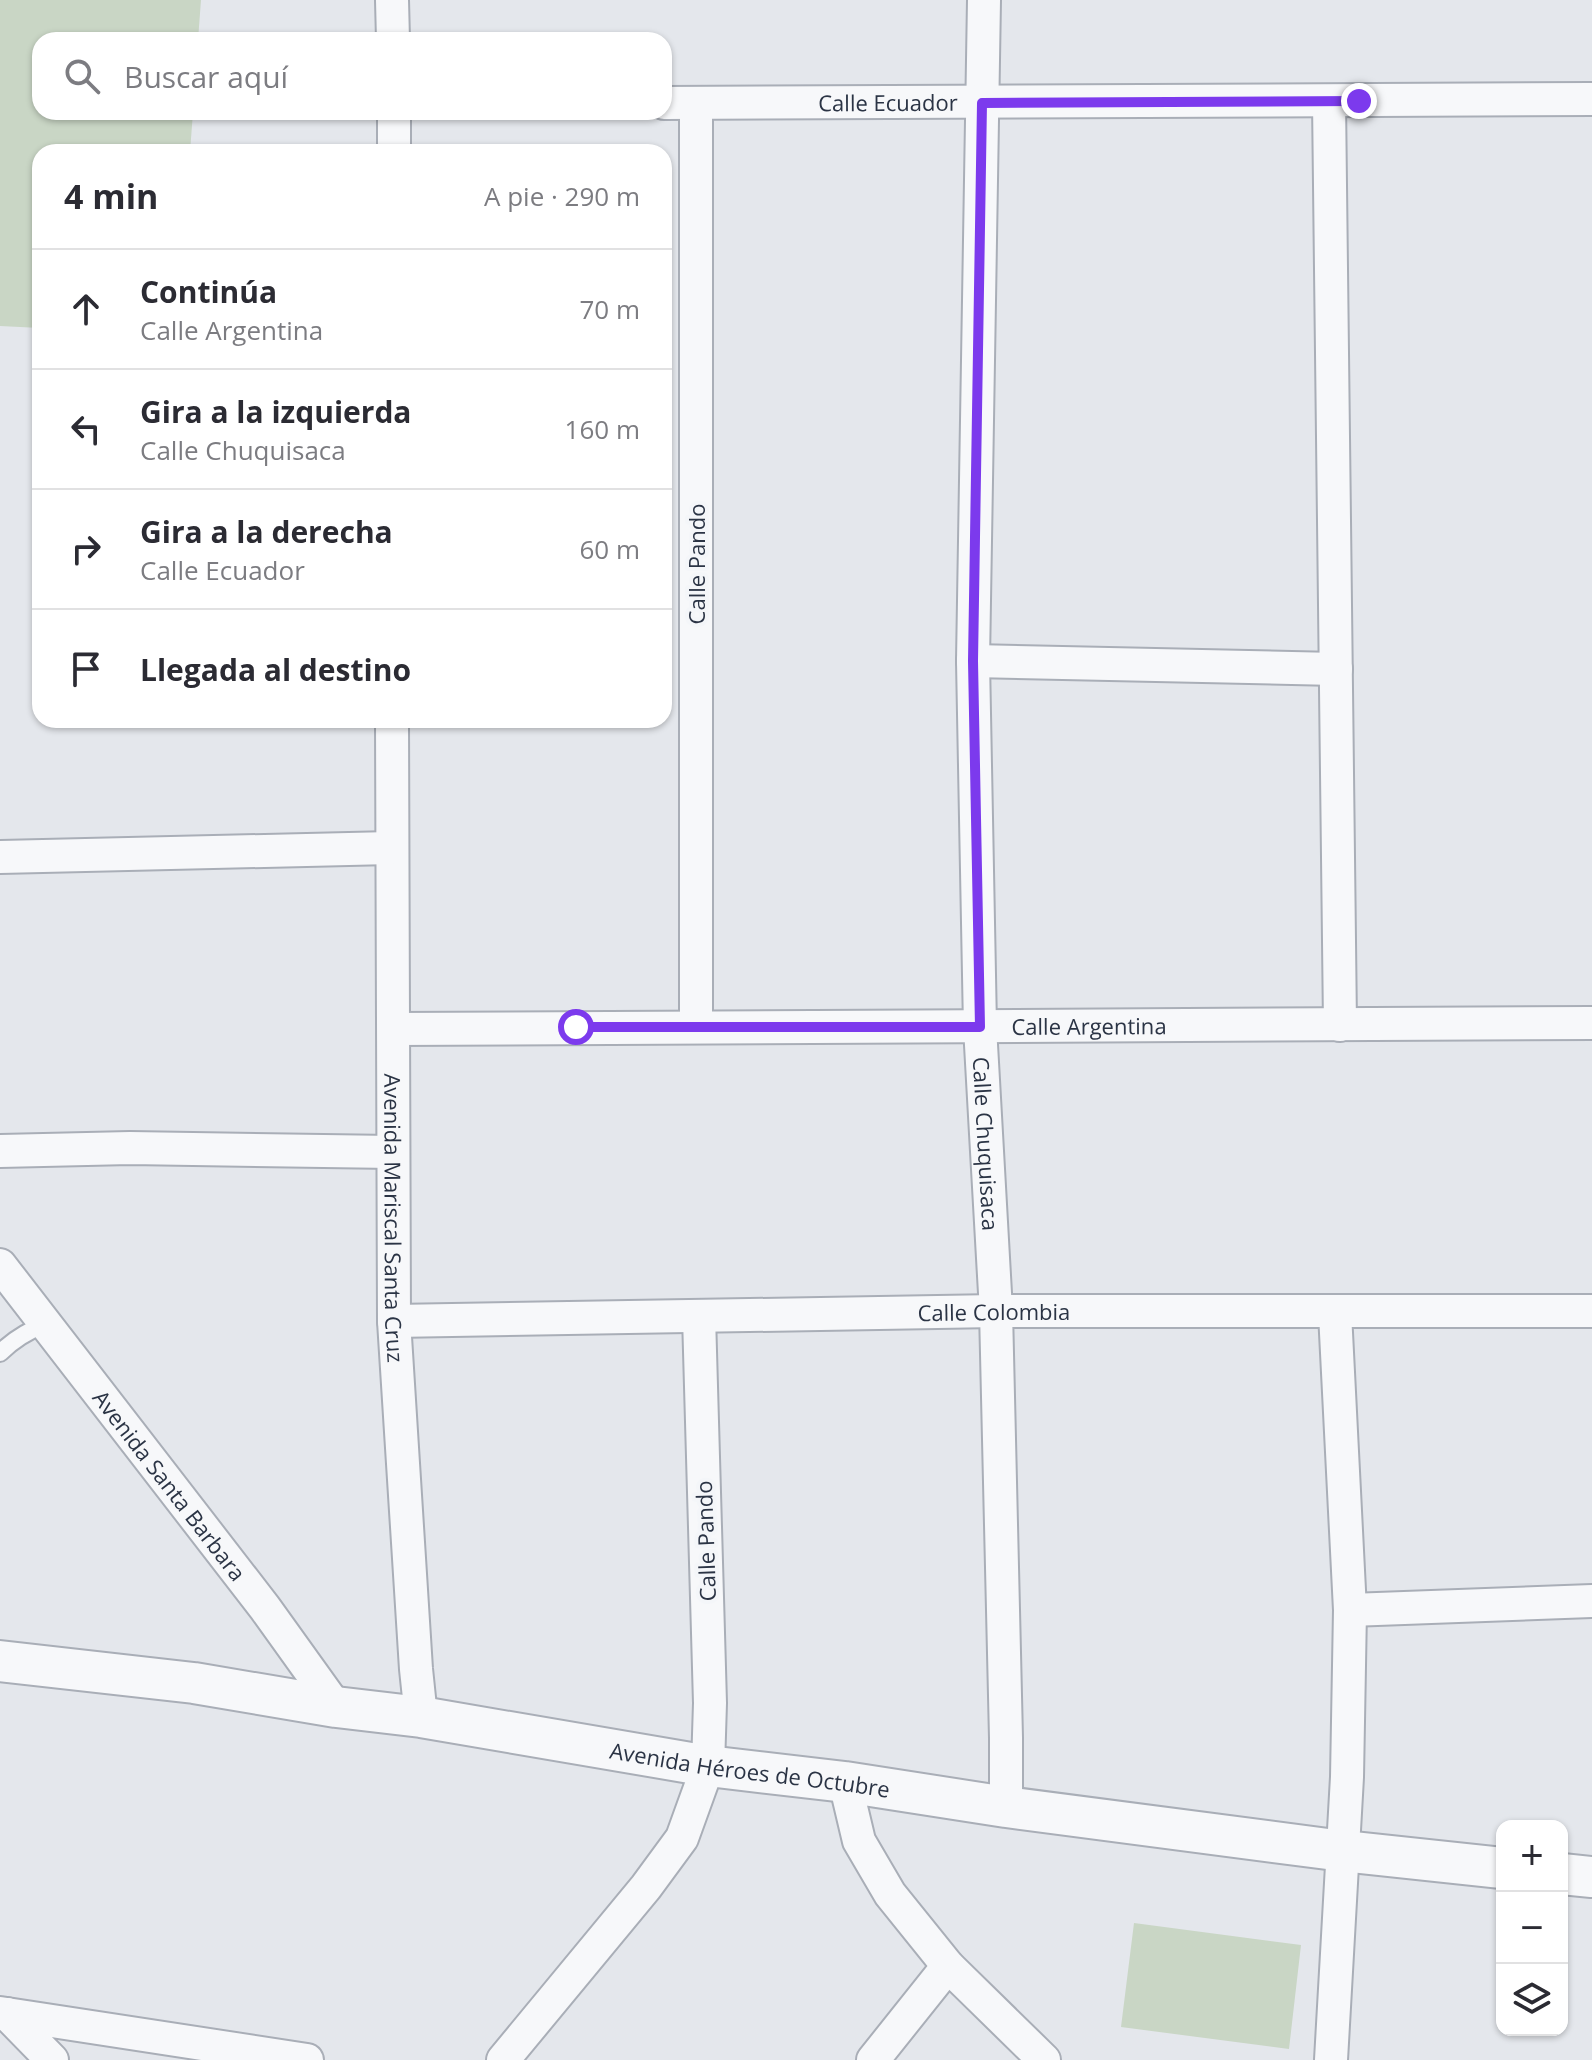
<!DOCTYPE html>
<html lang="es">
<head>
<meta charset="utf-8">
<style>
  :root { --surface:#fff; --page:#f2f2f3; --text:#2b2b33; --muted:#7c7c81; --line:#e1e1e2 }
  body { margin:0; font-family:"Open Sans",sans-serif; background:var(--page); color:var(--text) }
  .controls { position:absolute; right:24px; bottom:24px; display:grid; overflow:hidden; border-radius:16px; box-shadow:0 2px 6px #0004 }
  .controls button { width:72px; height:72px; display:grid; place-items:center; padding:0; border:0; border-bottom:2px solid var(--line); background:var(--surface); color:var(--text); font:40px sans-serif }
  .stop { position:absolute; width:24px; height:24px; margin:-18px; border:6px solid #7c3aed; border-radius:50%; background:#fff }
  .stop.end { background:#7c3aed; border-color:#fff; box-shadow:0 2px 8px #0008 }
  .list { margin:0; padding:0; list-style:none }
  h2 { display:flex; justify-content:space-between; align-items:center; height:104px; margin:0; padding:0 32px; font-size:34px }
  h2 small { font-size:26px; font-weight:400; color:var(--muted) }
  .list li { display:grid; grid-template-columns:52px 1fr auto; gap:24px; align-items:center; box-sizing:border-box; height:120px; padding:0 32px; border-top:2px solid var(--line) }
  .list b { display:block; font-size:30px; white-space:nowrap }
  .list p { margin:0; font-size:26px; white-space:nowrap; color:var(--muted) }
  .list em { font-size:26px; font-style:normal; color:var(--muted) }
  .icon { flex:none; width:44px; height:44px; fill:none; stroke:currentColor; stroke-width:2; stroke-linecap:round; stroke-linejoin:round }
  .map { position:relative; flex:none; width:1592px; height:2060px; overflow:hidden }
  .search { position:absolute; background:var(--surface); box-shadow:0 2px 6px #0004; left:32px; top:32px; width:640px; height:88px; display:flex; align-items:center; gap:20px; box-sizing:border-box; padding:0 28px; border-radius:24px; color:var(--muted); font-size:30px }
  .panel { position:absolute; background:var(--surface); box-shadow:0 2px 6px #0004; left:32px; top:144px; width:640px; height:584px; border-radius:24px }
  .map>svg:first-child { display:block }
  .green { fill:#c9d6c5 }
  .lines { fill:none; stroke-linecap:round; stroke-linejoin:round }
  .service-casing { stroke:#a9aeb7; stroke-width:20 }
  .minor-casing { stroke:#a9aeb7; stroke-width:36 }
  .tertiary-casing { stroke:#a9aeb7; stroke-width:44 }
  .service { stroke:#f7f8fa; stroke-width:16 }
  .minor { stroke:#f7f8fa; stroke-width:32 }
  .tertiary { stroke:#f7f8fa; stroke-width:40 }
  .route { stroke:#7c3aed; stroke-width:10 }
  .labels { text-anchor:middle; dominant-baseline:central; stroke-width:8; stroke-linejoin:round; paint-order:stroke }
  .street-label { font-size:22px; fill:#2b3445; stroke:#f4f6f9 }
</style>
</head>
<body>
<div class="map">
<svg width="1592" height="2060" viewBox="0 0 1592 2060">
  <rect width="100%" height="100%" fill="#e4e7ec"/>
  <path class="green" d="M0,0H201L198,40H40V112H193L190,152H40V328L0,326Z
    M1134,1923L1301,1945L1289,2049L1121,2027Z"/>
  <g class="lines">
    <defs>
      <path id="service" d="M0,1353C14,1339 27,1331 46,1324"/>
      <g id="minor">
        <path d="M392,0L393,40"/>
        <path id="s1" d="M984,0L973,661L980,1027L996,1311L1006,1738V1807"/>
        <path d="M1329,101L1340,1025"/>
        <path id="s2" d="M664,103L1592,99"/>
        <path d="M696,103V1026"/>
        <path d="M394,152V112"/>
        <path d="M973,661L1336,669"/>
        <path id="s3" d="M392,720L394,1321L416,1669L421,1717"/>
        <path d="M0,857L391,848"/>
        <path id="s4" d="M395,1029L1592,1023"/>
        <path d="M0,1151L130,1148L393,1152"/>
        <path id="s5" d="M0,1265L265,1608L336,1707"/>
        <path id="s6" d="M394,1321L996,1311H1592"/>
        <path d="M1350,1610L1592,1601"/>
        <path d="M845,1782L859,1841L890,1894L948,1966L1044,2060"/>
        <path d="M0,2013L307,2060"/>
        <path d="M7,2014L52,2060"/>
        <path d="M503,2060L646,1887L682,1838L708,1766L710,1703L699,1316"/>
        <path d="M873,2060L948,1966"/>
        <path d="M1331,2060L1347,1777L1350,1610L1335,1313"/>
      </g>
      <g id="tertiary">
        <path id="s7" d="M0,1661L194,1683L336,1707L421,1717L708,1766L845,1782L1006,1807L1343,1851L1502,1868"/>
        <path d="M1562,1874L1592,1877"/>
      </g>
    </defs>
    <use href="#service" class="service-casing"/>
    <use href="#minor" class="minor-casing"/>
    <use href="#tertiary" class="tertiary-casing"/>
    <use href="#service" class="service"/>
    <use href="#minor" class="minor"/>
    <use href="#tertiary" class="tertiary"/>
  </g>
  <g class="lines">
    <path class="route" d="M576,1027H980L973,661L982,103L1359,101"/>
  </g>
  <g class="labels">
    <g class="street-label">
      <text stroke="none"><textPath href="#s2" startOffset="224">Calle Ecuador</textPath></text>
      <text transform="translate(696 564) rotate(-90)">Calle Pando</text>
      <text stroke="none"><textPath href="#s4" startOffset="694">Calle Argentina</textPath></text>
      <text stroke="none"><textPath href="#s1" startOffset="1144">Calle Chuquisaca</textPath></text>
      <text stroke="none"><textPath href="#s3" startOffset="498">Avenida Mariscal Santa Cruz</textPath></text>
      <text stroke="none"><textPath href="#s6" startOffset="600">Calle Colombia</textPath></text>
      <text stroke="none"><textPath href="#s5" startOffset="278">Avenida Santa Barbara</textPath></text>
      <text transform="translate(705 1541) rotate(-92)">Calle Pando</text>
      <text stroke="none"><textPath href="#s7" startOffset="758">Avenida Héroes de Octubre</textPath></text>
    </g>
  </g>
</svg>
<div class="controls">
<button>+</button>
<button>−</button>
<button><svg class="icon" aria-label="layers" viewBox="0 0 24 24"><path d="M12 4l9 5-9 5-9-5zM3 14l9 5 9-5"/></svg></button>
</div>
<div class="stop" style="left:576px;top:1027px"></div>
<div class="stop end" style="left:1359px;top:101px"></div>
<div class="search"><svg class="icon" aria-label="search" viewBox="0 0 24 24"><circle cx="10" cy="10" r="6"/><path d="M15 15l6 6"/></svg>Buscar aquí</div>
<section class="panel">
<h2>4 min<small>A pie · 290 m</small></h2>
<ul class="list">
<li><svg class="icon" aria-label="ahead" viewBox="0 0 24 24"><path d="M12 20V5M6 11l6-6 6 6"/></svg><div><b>Continúa</b><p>Calle Argentina</p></div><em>70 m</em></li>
<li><svg class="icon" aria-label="left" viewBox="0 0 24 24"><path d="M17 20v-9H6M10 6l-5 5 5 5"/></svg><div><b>Gira a la izquierda</b><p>Calle Chuquisaca</p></div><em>160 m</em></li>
<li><svg class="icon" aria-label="right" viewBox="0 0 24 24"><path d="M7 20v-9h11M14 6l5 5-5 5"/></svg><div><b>Gira a la derecha</b><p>Calle Ecuador</p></div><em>60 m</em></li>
<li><svg class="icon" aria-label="arrive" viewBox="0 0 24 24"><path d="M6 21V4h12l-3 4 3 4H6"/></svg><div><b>Llegada al destino</b></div></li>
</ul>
</section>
</div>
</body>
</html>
